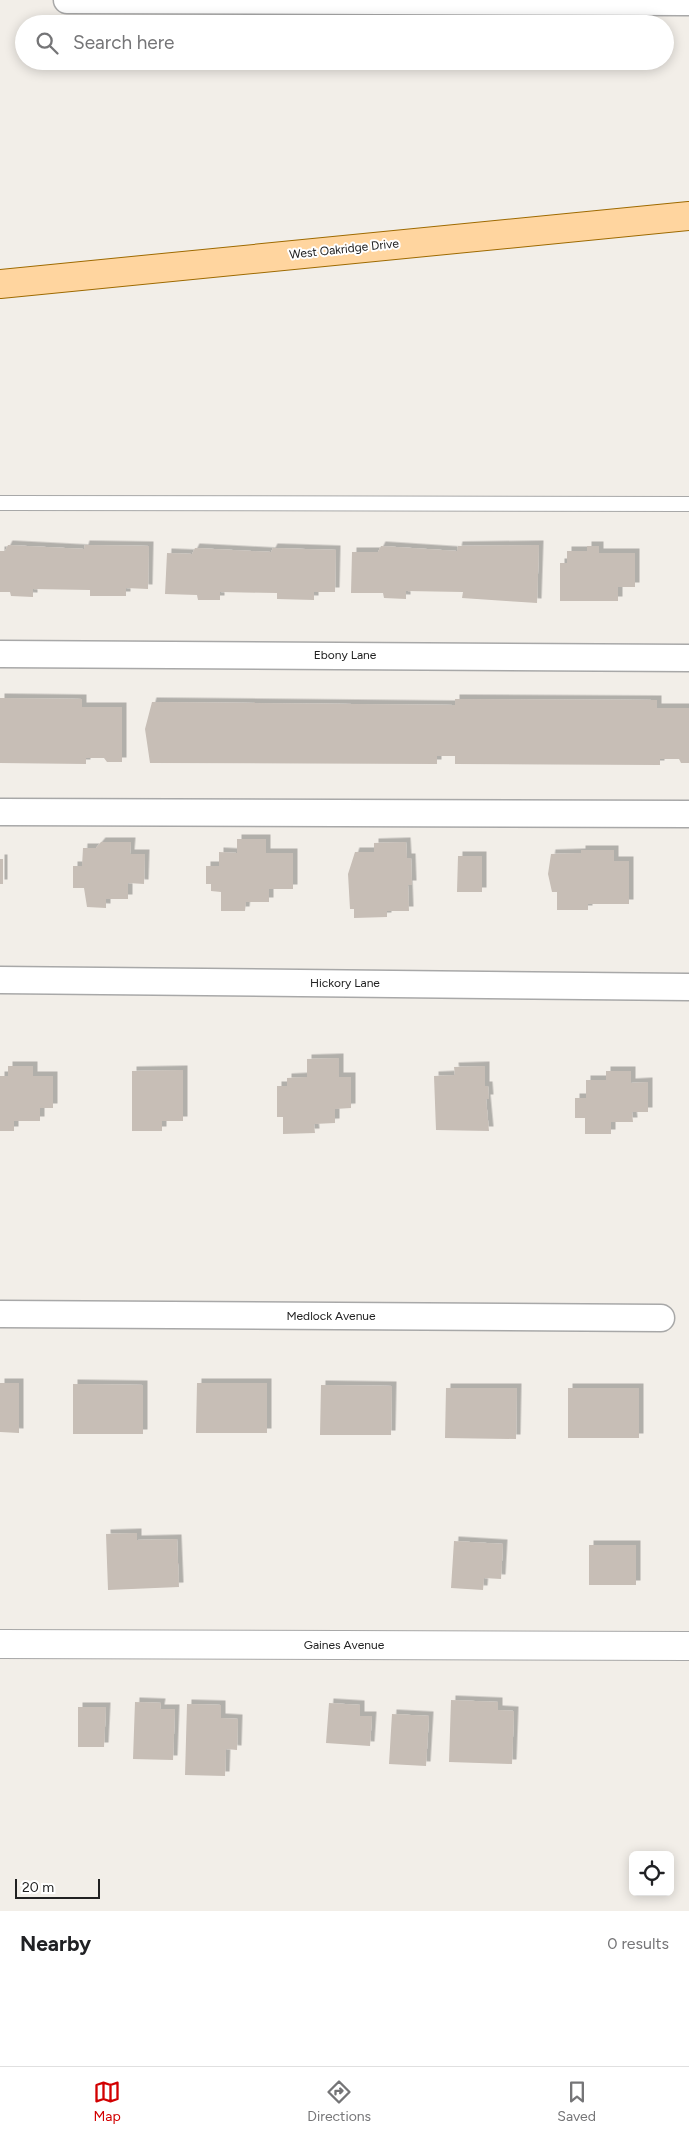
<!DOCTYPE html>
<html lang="en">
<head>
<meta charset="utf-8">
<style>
  :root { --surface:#fff; --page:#f2f2f2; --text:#202124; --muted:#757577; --line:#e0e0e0; --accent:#d20001 }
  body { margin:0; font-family:Figtree,sans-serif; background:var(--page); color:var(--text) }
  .controls { position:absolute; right:15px; bottom:15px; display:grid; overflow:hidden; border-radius:8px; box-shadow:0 2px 12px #0003 }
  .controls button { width:45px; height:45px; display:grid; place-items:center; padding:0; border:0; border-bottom:1px solid var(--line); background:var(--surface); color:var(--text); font:25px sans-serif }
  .scale { position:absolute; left:15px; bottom:12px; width:85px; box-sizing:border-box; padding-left:5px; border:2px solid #212121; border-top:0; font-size:14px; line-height:18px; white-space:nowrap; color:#212121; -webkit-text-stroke:4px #fff; paint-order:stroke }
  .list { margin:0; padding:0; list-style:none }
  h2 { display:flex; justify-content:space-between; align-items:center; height:65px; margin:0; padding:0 20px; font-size:21px }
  h2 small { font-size:16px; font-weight:400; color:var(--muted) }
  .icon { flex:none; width:28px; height:28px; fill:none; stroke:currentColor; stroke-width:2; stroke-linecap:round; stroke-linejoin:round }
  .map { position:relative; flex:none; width:689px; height:1911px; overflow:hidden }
  .search { position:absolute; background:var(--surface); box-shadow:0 2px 12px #0003; left:15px; right:15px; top:15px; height:55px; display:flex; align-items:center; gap:12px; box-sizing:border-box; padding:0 18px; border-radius:28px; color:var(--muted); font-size:19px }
  .sheet { height:155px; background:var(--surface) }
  nav { display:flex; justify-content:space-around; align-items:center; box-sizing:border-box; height:70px; border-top:1px solid var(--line); background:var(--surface); font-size:14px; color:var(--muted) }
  nav a { display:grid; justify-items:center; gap:2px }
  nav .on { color:var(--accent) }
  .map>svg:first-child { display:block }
  .building { fill:#c7beb6; filter:url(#shadow) }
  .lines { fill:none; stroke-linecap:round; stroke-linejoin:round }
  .service-casing { stroke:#a8a8a8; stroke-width:16 }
  .minor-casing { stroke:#a8a8a8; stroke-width:29 }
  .tertiary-casing { stroke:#a8a8a8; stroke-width:30 }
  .primary-casing { stroke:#9e6a00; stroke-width:30 }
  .service { stroke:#fff; stroke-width:14 }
  .minor { stroke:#fff; stroke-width:26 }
  .tertiary { stroke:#fff; stroke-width:28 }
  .primary { stroke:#ffd59f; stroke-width:28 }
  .labels { text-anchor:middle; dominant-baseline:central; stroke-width:4; stroke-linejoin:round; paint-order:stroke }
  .street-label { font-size:12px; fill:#212121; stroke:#fff }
</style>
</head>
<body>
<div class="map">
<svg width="689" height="1911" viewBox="0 0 689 1911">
  <defs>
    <filter id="shadow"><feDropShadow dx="4.5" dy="-4.5" stdDeviation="0" flood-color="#0004"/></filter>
  </defs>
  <rect width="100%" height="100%" fill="#f2eee8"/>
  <path class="building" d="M8,545L84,549L85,545L149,546L148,589L126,588V596H90V590L33,589V597L11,596L10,592H0V551H5Z
    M539,545L537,603L462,598L463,592L406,591V599L384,598L383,593H351L352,552H378L381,546L457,551L458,546Z
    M587,546H599V553H635V587H618V601H560V563H567V551H587Z
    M195,548L271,552L273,548L336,550L335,592H314V600L277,599V593L220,592V600H198L197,595L165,594L167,553L192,554Z
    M0,698L82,699V707H122V762H107L104,758H86V764L0,763Z
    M455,699L657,700V708H689V763H681L679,759H660V765L455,764V756H437V764L150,763L145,729L152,702L455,705Z
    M237,839H266V853H293V889H269V902H246L245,911H221V892L211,891V884H206V866H219V852L237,853Z
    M101,842H131L130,854H145L144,884L128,883V899H106V908L87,907L84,888H73V866H82L83,848H96Z
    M406,842L407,858H411L412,885H408L409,911H387V917L354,918V909H350L348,874L355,852H374V843Z
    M581,850H614V861H629V904H588V910H557V892H552L548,874L551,854L581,853Z
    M458,856H482V892H457Z
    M0,859H3V884H0Z
    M339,1058V1077H351V1108L335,1109V1123L314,1124L315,1133L283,1134V1117H277V1086H287V1078L307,1077V1059Z
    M8,1066H33V1076H53V1108H40V1121H14V1131H0V1076H8Z
    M485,1066V1086H488L489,1099H486L489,1131L436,1130L434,1076L455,1075L454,1067Z
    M183,1070V1121H162V1131H132V1071Z
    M606,1071H631V1083L648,1082V1112H632L633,1122H611V1134H585V1118H575V1098H586V1080H606Z
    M0,1383H19V1433L0,1432Z
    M197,1383H267V1433H196Z
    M73,1384L143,1385V1434H73Z
    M321,1385L392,1386L391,1435H320Z
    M446,1388H517L516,1439L445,1438Z
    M568,1388H639V1438H568Z
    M137,1533V1540L177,1539L179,1587L108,1590L106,1534Z
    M454,1541L503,1544L501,1579L484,1578L483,1590L451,1588Z
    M589,1545H636V1585H589Z
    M451,1700L498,1702V1710L514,1711L512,1764L449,1762Z
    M135,1702L161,1703L160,1709H175L173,1760L133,1759Z
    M329,1703L360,1705V1716H372L370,1746L326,1743Z
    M187,1704L221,1705V1718L238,1719L237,1750L226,1749L225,1776L185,1775Z
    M78,1707H106L104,1747H78Z
    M392,1714L429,1716L426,1766L389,1764Z"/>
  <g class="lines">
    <defs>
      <path id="service" d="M0,503L689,504"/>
      <path id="minor" d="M67,0L689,2
        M0,654L689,658
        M0,812L689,814
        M0,980L689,987
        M0,1314L661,1318"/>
      <path id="tertiary" d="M0,1644L689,1646"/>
      <path id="primary" d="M0,284L689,216"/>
    </defs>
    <use href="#service" class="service-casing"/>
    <use href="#minor" class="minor-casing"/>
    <use href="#tertiary" class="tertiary-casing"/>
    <use href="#primary" class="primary-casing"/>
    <use href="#service" class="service"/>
    <use href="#minor" class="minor"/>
    <use href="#tertiary" class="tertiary"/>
    <use href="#primary" class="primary"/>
  </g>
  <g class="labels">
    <g class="street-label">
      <text transform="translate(344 249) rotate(-6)">West Oakridge Drive</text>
      <text x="345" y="655">Ebony Lane</text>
      <text x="345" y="983">Hickory Lane</text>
      <text x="331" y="1316">Medlock Avenue</text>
      <text x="344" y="1645">Gaines Avenue</text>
    </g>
  </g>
</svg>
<div class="controls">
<button><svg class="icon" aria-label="locate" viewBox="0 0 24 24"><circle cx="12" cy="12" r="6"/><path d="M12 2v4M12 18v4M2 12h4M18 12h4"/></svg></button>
</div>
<div class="scale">20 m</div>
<div class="search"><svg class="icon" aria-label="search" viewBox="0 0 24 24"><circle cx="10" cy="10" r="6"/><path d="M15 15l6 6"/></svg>Search here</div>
</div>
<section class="sheet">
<h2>Nearby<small>0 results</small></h2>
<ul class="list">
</ul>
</section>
<nav>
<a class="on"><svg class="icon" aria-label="map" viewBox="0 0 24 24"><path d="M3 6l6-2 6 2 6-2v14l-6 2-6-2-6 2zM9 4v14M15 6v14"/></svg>Map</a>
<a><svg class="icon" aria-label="directions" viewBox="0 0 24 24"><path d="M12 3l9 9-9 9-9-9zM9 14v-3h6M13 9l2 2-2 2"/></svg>Directions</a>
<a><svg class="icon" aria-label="saved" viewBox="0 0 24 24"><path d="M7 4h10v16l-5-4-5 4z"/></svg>Saved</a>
</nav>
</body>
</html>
